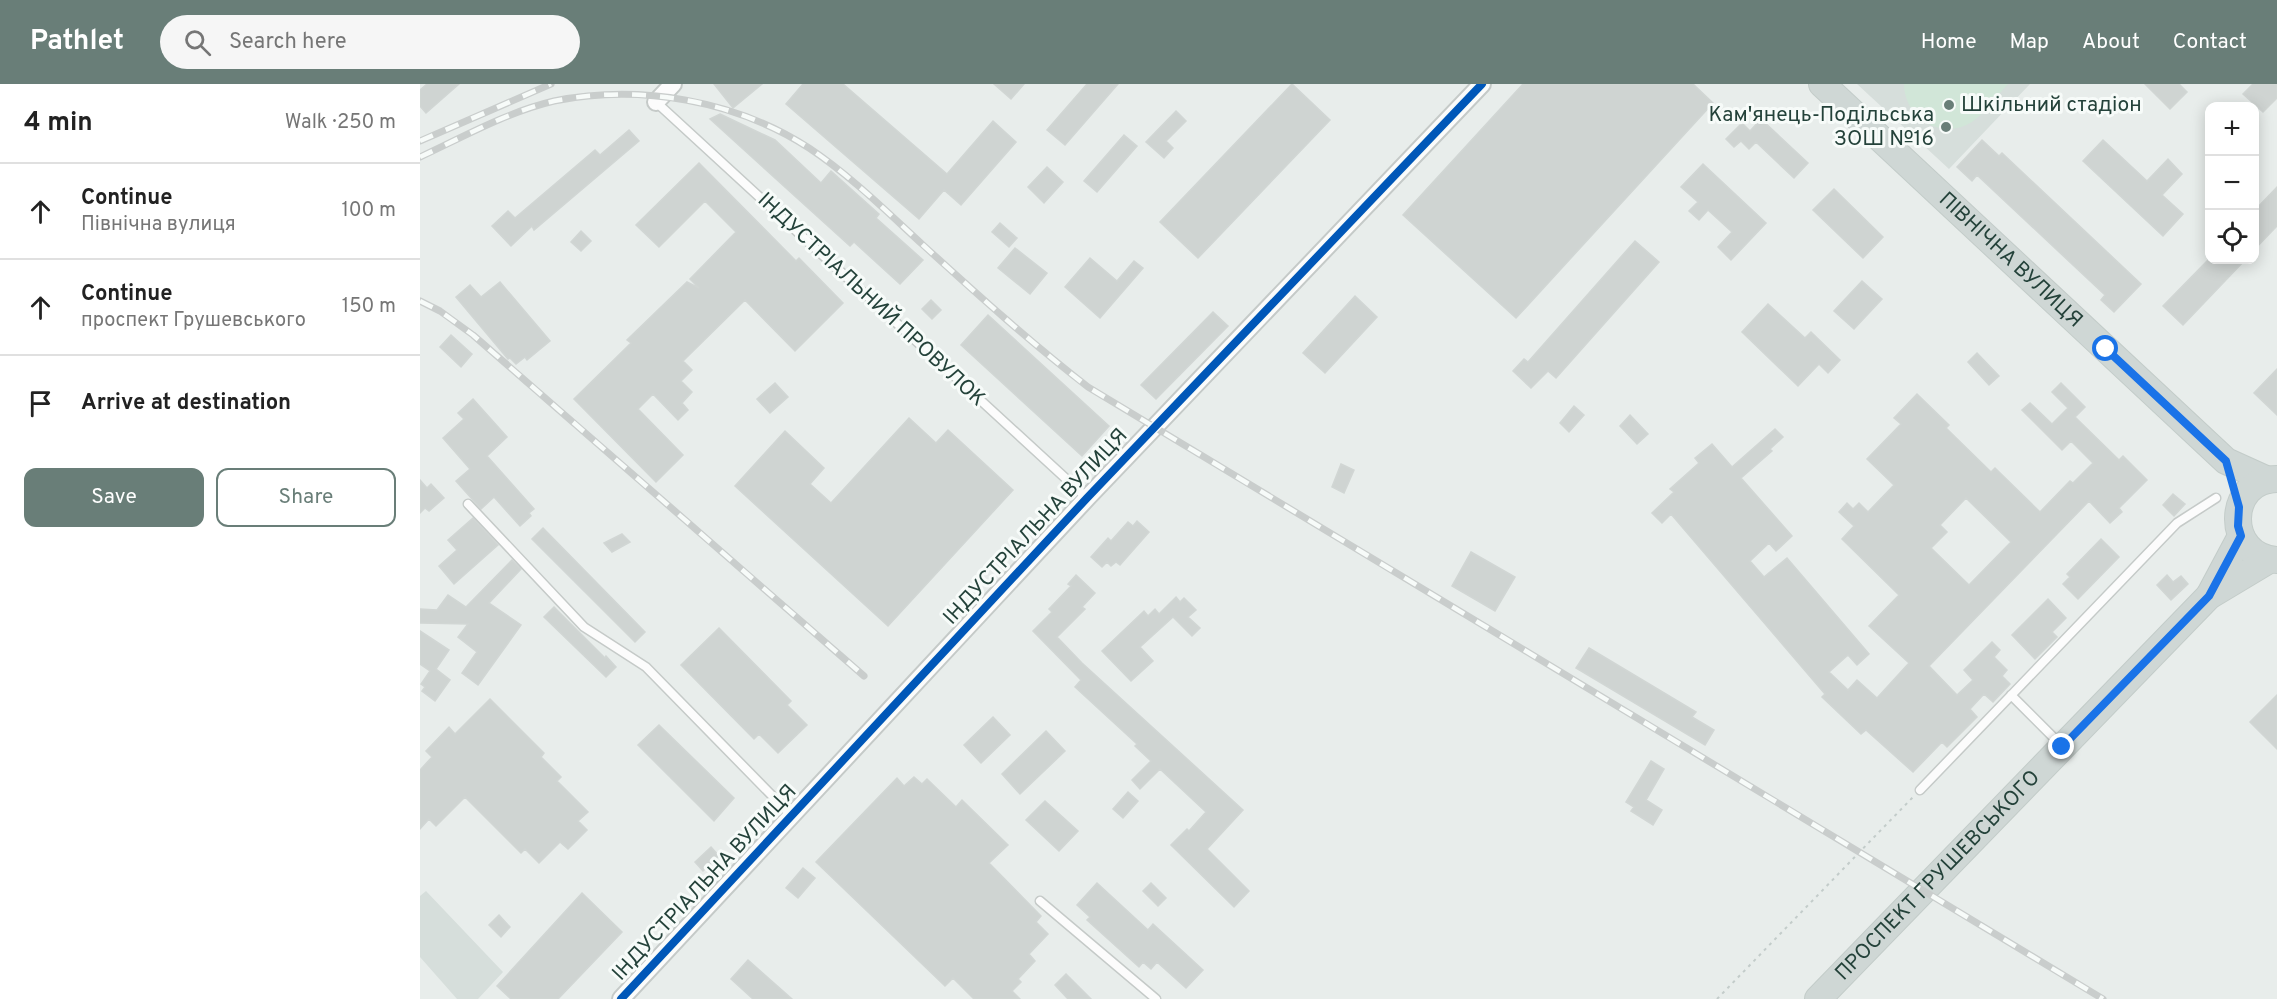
<!DOCTYPE html>
<html lang="en">
<head>
<meta charset="utf-8">
<style>
  :root { --surface:#fff; --page:#f6f6f6; --text:#222; --muted:#767676; --line:#e0e0e0; --accent:#697e78 }
  body { margin:0; font-family:Overpass,sans-serif; background:var(--page); color:var(--text) }
  .controls { position:absolute; right:18px; top:18px; display:grid; overflow:hidden; border-radius:12px; box-shadow:0 3px 15px #0003 }
  .controls button { width:54px; height:54px; display:grid; place-items:center; padding:0; border:0; border-bottom:2px solid var(--line); background:var(--surface); color:var(--text); font:30px sans-serif }
  .stop { position:absolute; width:18px; height:18px; margin:-14px; border:4px solid #1a73e8; border-radius:50%; background:#fff }
  .stop.end { background:#1a73e8; border-color:#fff; box-shadow:0 2px 6px #0008 }
  .list { margin:0; padding:0; list-style:none }
  h2 { display:flex; justify-content:space-between; align-items:center; height:78px; margin:0; padding:0 24px; font-size:26px }
  h2 small { font-size:20px; font-weight:400; color:var(--muted) }
  .list li { display:grid; grid-template-columns:39px 1fr auto; gap:18px; align-items:center; box-sizing:border-box; height:96px; padding:0 24px; border-top:2px solid var(--line) }
  .list b { display:block; font-size:22px; white-space:nowrap }
  .list p { margin:0; font-size:20px; white-space:nowrap; color:var(--muted) }
  .list em { font-size:20px; font-style:normal; color:var(--muted) }
  .actions { display:flex; gap:12px; padding:18px 24px }
  .actions a { flex:1; padding:14px 0; border:2px solid var(--accent); border-radius:12px; text-align:center; font-size:21px; color:var(--accent) }
  .actions .main { background:var(--accent); color:#fff }
  .icon { flex:none; width:33px; height:33px; fill:none; stroke:currentColor; stroke-width:2; stroke-linecap:round; stroke-linejoin:round }
  .map { position:relative; flex:none; width:1857px; height:915px; overflow:hidden }
  header { display:flex; align-items:center; gap:36px; box-sizing:border-box; height:84px; padding:0 30px; background:var(--accent); color:#fff }
  header strong { font-size:28px }
  nav { display:flex; gap:33px; margin-inline-start:auto; font-size:21px }
  .search { width:420px; height:54px; background:var(--page); display:flex; align-items:center; gap:15px; box-sizing:border-box; padding:0 21px; border-radius:33px; color:var(--muted); font-size:22px }
  main { display:flex }
  aside { flex:1; background:var(--surface) }
  .map>svg:first-child { display:block }
  .built { fill:#d6dedb }
  .green { fill:#d1e6d8 }
  .building { fill:#cfd4d2; stroke:#d1d6d4; stroke-width:1.5; fill-rule:evenodd }
  .lines { fill:none; stroke-linecap:round; stroke-linejoin:round }
  .service-casing { stroke:#c5cac8; stroke-width:11 }
  .minor-casing { stroke:#c5cac8; stroke-width:20 }
  .primary-casing { stroke:#c3ccc9; stroke-width:28 }
  .path { stroke:#c3ccca; stroke-width:2; stroke-dasharray:3 4.5; stroke-linecap:butt }
  .service { stroke:#fcfcfc; stroke-width:8 }
  .minor { stroke:#fcfcfc; stroke-width:16 }
  .primary { stroke:#cfd7d5; stroke-width:26 }
  .rail-casing { stroke:#c9cdcc; stroke-width:7 }
  .rail { stroke:#f7fbf9; stroke-width:4.5; stroke-dasharray:14; stroke-linecap:butt }
  .cycleway-casing { stroke:#f7fbf9; stroke-width:11 }
  .cycleway { stroke:#0057b8; stroke-width:8 }
  .route { stroke:#1a73e8; stroke-width:8 }
  .poi-dot { fill:#697e78; stroke:#f7fbf9; stroke-width:2 }
  .labels { text-anchor:middle; dominant-baseline:central; stroke-width:6; stroke-linejoin:round; paint-order:stroke }
  .poi-label { font-size:21px; fill:#24423a; stroke:#f7fbf9; text-anchor:start }
  .street-label { font-size:21px; fill:#24423a; stroke:#f7fbf9 }
</style>
</head>
<body>
<header>
<strong>Pathlet</strong>
<div class="search"><svg class="icon" aria-label="search" viewBox="0 0 24 24"><circle cx="10" cy="10" r="6"/><path d="M15 15l6 6"/></svg>Search here</div>
<nav><a>Home</a><a>Map</a><a>About</a><a>Contact</a></nav>
</header>
<main>
<aside>
<h2>4 min<small>Walk · 250 m</small></h2>
<ul class="list">
<li><svg class="icon" aria-label="ahead" viewBox="0 0 24 24"><path d="M12 20V5M6 11l6-6 6 6"/></svg><div><b>Continue</b><p>Північна вулиця</p></div><em>100 m</em></li>
<li><svg class="icon" aria-label="ahead" viewBox="0 0 24 24"><path d="M12 20V5M6 11l6-6 6 6"/></svg><div><b>Continue</b><p>проспект Грушевського</p></div><em>150 m</em></li>
<li><svg class="icon" aria-label="arrive" viewBox="0 0 24 24"><path d="M6 21V4h12l-3 4 3 4H6"/></svg><div><b>Arrive at destination</b></div></li>
</ul>
<div class="actions"><a class="main">Save</a><a>Share</a></div>
</aside>
<div class="map">
<svg width="1857" height="915" viewBox="0 0 1857 915">
  <rect width="100%" height="100%" fill="#e8edeb"/>
  <path class="built" d="M1437,0H1610L1529,85Z
    M6,807L83,888L58,915H37L0,873V812Z"/>
  <path class="green" d="M1484,0H1588C1577,12 1566,28 1552,38C1522,57 1484,34 1484,0Z"/>
  <path class="building" d="M7,0H39L6,29L0,22V6Z
    M294,0H342L313,24Z
    M383,0H423L527,90L573,37L596,58L541,121L524,106L499,135L366,20Z
    M574,0H604L591,15Z
    M667,0H698L645,61L627,46Z
    M872,0L910,36L778,174L740,138Z
    M1103,0H1273L1293,19L1096,234L983,131Z
    M1725,0H1759L1767,8L1750,25Z
    M1833,0H1857V14L1843,28L1823,10Z
    M756,27L766,37L746,57L753,64L744,74L726,58Z
    M300,30L355,56L401,99L411,87L459,130L456,134L503,176L480,200L434,158L430,162L290,35Z
    M1341,35L1388,79L1374,94L1336,58L1329,65L1321,57L1314,63L1306,55L1322,39L1330,47Z
    M209,46L219,57L114,146L112,142L91,162L72,142L88,127L95,134L175,66L180,71Z
    M704,51L717,62L677,108L664,97Z
    M1562,56L1579,72L1582,69L1721,200L1694,228L1681,216L1685,211L1557,91L1552,97L1537,83Z
    M1683,56L1727,97L1748,75L1762,90L1742,111L1763,130L1743,152L1663,77Z
    M279,79L376,177L379,174L423,219L375,267L325,216L263,277L272,286L261,297L272,308L262,319L268,326L258,336L233,310L218,325L263,371L236,398L154,315L211,259L207,256L267,198L279,204L270,195L316,148L285,117L239,163L216,141Z
    M1283,80L1346,139L1311,176L1298,163L1312,148L1288,126L1279,136L1269,127L1278,118L1261,103Z
    M627,83L643,98L624,119L608,103Z
    M1857,103V142L1834,166V127Z
    M1414,105L1463,153L1443,174L1393,126Z
    M580,139L597,154L589,163L572,148Z
    M161,147L171,157L161,167L151,158Z
    M1215,157L1239,178L1136,294L1128,287L1111,304L1093,287L1104,275L1108,278Z
    M595,164L627,189L610,210L578,184Z
    M670,174L697,197L714,177L723,184L680,234L645,203Z
    M1788,176H1825L1763,241L1743,222Z
    M1442,197L1462,215L1434,245L1414,227Z
    M80,198L130,257L107,276L105,273L96,280L90,274L88,275L36,213L50,201L61,213Z
    M935,212L957,233L905,289L883,269Z
    M511,216L521,226L512,235L502,225Z
    M1348,220L1385,254L1391,248L1420,276L1408,289L1399,280L1378,302L1322,248Z
    M793,228L808,242L736,315L721,301Z
    M568,231L689,342L662,372L541,261Z
    M31,251L52,270L41,283L20,263Z
    M1557,269L1579,292L1569,301L1548,278Z
    M1857,285V331L1834,309Z
    M355,299L368,313L350,329L337,315Z
    M1641,299L1665,323L1655,333L1699,376L1703,372L1727,396L1699,424L1702,428L1690,439L1669,417L1509,582L1537,611L1553,596L1544,586L1572,558L1580,566L1574,573L1587,586L1582,592L1590,600L1573,618L1564,610L1550,625L1557,633L1527,663L1522,658L1493,688L1446,646L1441,650L1402,613L1405,610L1251,430L1242,439L1232,429L1254,408L1250,405L1279,379L1275,374L1292,360L1312,383L1355,345L1363,353L1350,365L1352,367L1321,394L1372,452L1356,467L1349,459L1330,477L1344,493L1367,474L1449,570L1437,581L1428,571L1409,588L1428,606L1437,596L1457,614L1489,579L1449,542L1479,511L1422,455L1434,442L1419,428L1427,419L1433,425L1439,419L1448,428L1474,401L1447,375L1481,340L1474,334L1497,310L1529,341L1526,344L1571,388L1575,384L1620,428L1650,397L1653,399L1673,379L1651,357L1642,366L1602,326L1610,319L1632,340L1648,324L1632,308ZM1546,414L1591,458L1549,501L1511,464L1527,448L1520,441Z
    M53,315L87,353L67,372L114,425L109,429L111,432L100,442L74,413L61,425L36,397L50,385L23,354L44,335L38,329Z
    M1154,322L1164,331L1149,348L1140,339Z
    M1210,331L1228,350L1217,360L1200,342Z
    M489,334L516,359L528,346L593,406L468,542L315,402L365,347L404,384L390,400L411,419Z
    M921,380L934,386L924,409L912,403Z
    M0,396L7,404L11,400L24,414L9,427L5,424L0,429Z
    M1753,410L1765,420L1754,432L1743,421Z
    M53,434L78,461L34,500L19,482L37,466L28,456Z
    M717,437L729,448L700,481L696,478L691,482L687,478L682,483L671,473L688,454L691,457L708,438L713,442Z
    M123,444L225,548L215,558L112,455Z
    M202,450L210,458L192,468L184,459Z
    M1681,455L1699,473L1658,515L1643,500L1650,493L1647,490Z
    M1051,468L1095,493L1075,527L1032,502Z
    M92,476L101,485L69,519L101,541L58,601L42,589L57,568L38,553L48,540L0,539V525L17,526L28,511L46,523Z
    M656,491L675,509L662,523L665,525L637,553L662,579L823,726L787,765L829,807L814,823L751,761L767,745L769,747L786,728L740,685L720,705L712,696L731,677L715,662L717,660L655,603L661,596L613,547L632,528L629,525L651,502L648,500Z
    M1747,491L1753,498L1761,492L1768,500L1751,516L1737,501Z
    M756,513L760,518L764,514L776,526L768,533L780,544L772,552L753,533L720,563L733,577L711,597L682,567L724,527L728,532L735,525L739,530Z
    M1628,515L1646,534L1632,548L1637,553L1615,575L1592,551Z
    M134,523L185,574L186,572L196,583L186,593L124,533Z
    M299,544L371,617L367,621L387,641L358,669L339,650L334,655L261,581Z
    M0,547L29,566L16,585L30,596L15,617L2,607L5,603L1,600L10,587L0,580Z
    M1169,564L1276,628L1272,633L1294,646L1285,661L1156,584Z
    M1857,611V665L1830,638Z
    M70,615L124,669L121,673L141,693L137,697L168,728L158,737L167,746L148,765L140,758L119,779L105,765L101,769L45,713L16,742L9,735L0,745V686L12,673L6,667L29,643L35,650Z
    M573,633L590,651L561,679L544,661Z
    M239,641L314,714L294,737L218,661Z
    M626,647L645,667L600,710L582,690Z
    M1231,677L1244,685L1226,716L1242,726L1233,741L1211,727L1214,723L1206,718Z
    M494,693L502,700L507,695L536,723L542,716L588,761L569,779L621,832L616,838L628,850L609,870L615,877L598,895L601,898L592,907L600,915H554L533,894L525,902L396,778L477,694L484,702Z
    M708,708L718,717L703,734L693,725Z
    M625,717L658,747L639,767L606,736Z
    M291,763L299,772L283,787L275,778Z
    M383,784L395,794L378,814L366,804Z
    M677,799L728,846L733,840L783,886L766,904L737,878L731,885L723,878L719,883L667,836L670,833L657,821Z
    M731,799L746,814L738,822L723,807Z
    M162,809L202,848L138,915H91L77,902Z
    M79,831L90,843L81,853L69,841Z
    M328,876L372,915H333L311,895Z
    M646,890L671,915H648L635,901Z"/>
  <g class="lines">
    <defs>
      <path id="service" d="M236,18L667,414
        M48,420L164,543L226,583L372,732
        M1591,611L1642,662
        M1500,706L1757,439L1796,414
        M620,817L736,915"/>
      <path id="minor" d="M236,18L253,0
        M201,915L667,414L1062,0"/>
      <g id="primary">
        <path id="s1" d="M1402,0L1806,377L1848,396"/>
        <path d="M1857,395C1806,395 1804,473 1857,476"/>
        <path d="M1789,512L1821,452"/>
        <path id="s2" d="M1398,915L1789,512L1849,476"/>
      </g>
    </defs>
    <use href="#service" class="service-casing"/>
    <use href="#minor" class="minor-casing"/>
    <use href="#primary" class="primary-casing"/>
    <path class="path" d="M1297,915L1493,713"/>
    <use href="#service" class="service"/>
    <use href="#minor" class="minor"/>
    <use href="#primary" class="primary"/>
    <defs>
      <path id="rail" d="M0,57L131,0
        M0,73C43,53 87,28 134,17C220,0 315,16 389,64C431,92 467,128 503,161C557,210 610,258 668,303L1683,915
        M0,217L20,227L53,251L444,592"/>
    </defs>
    <use href="#rail" class="rail-casing"/>
    <use href="#rail" class="rail"/>
    <defs>
      <path id="cycleway" d="M201,915L667,414L1062,0"/>
    </defs>
    <use href="#cycleway" class="cycleway-casing"/>
    <use href="#cycleway" class="cycleway"/>
  </g>
  <g class="lines">
    <path class="route" d="M1642,663L1789,512L1821,452L1818,442L1819,423L1806,377L1686,265"/>
  </g>
  <g class="poi-dot">
    <circle cx="1529" cy="21" r="6"/>
    <circle cx="1526" cy="43" r="6"/>
  </g>
  <g class="labels">
    <g class="poi-label">
      <text x="1541" y="21">Шкільний стадіон</text>
      <text x="1514" y="31" text-anchor="end">Кам'янець-Подільська<tspan x="1514" dy="24">ЗОШ №16</tspan></text>
    </g>
    <g class="street-label">
      <text stroke="none"><textPath href="#s1" startOffset="258">ПІВНІЧНА ВУЛИЦЯ</textPath></text>
      <text transform="translate(451 216) rotate(43)">ІНДУСТРІАЛЬНИЙ ПРОВУЛОК</text>
      <text transform="translate(616 443) rotate(-47)">ІНДУСТРІАЛЬНА ВУЛИЦЯ</text>
      <text stroke="none"><textPath href="#s2" startOffset="172">ПРОСПЕКТ ГРУШЕВСЬКОГО</textPath></text>
      <text transform="translate(285 799) rotate(-47)">ІНДУСТРІАЛЬНА ВУЛИЦЯ</text>
    </g>
  </g>
</svg>
<div class="controls">
<button>+</button>
<button>−</button>
<button><svg class="icon" aria-label="locate" viewBox="0 0 24 24"><circle cx="12" cy="12" r="6"/><path d="M12 2v4M12 18v4M2 12h4M18 12h4"/></svg></button>
</div>
<div class="stop" style="left:1686px;top:265px"></div>
<div class="stop end" style="left:1642px;top:663px"></div>
</div>
</main>
</body>
</html>
